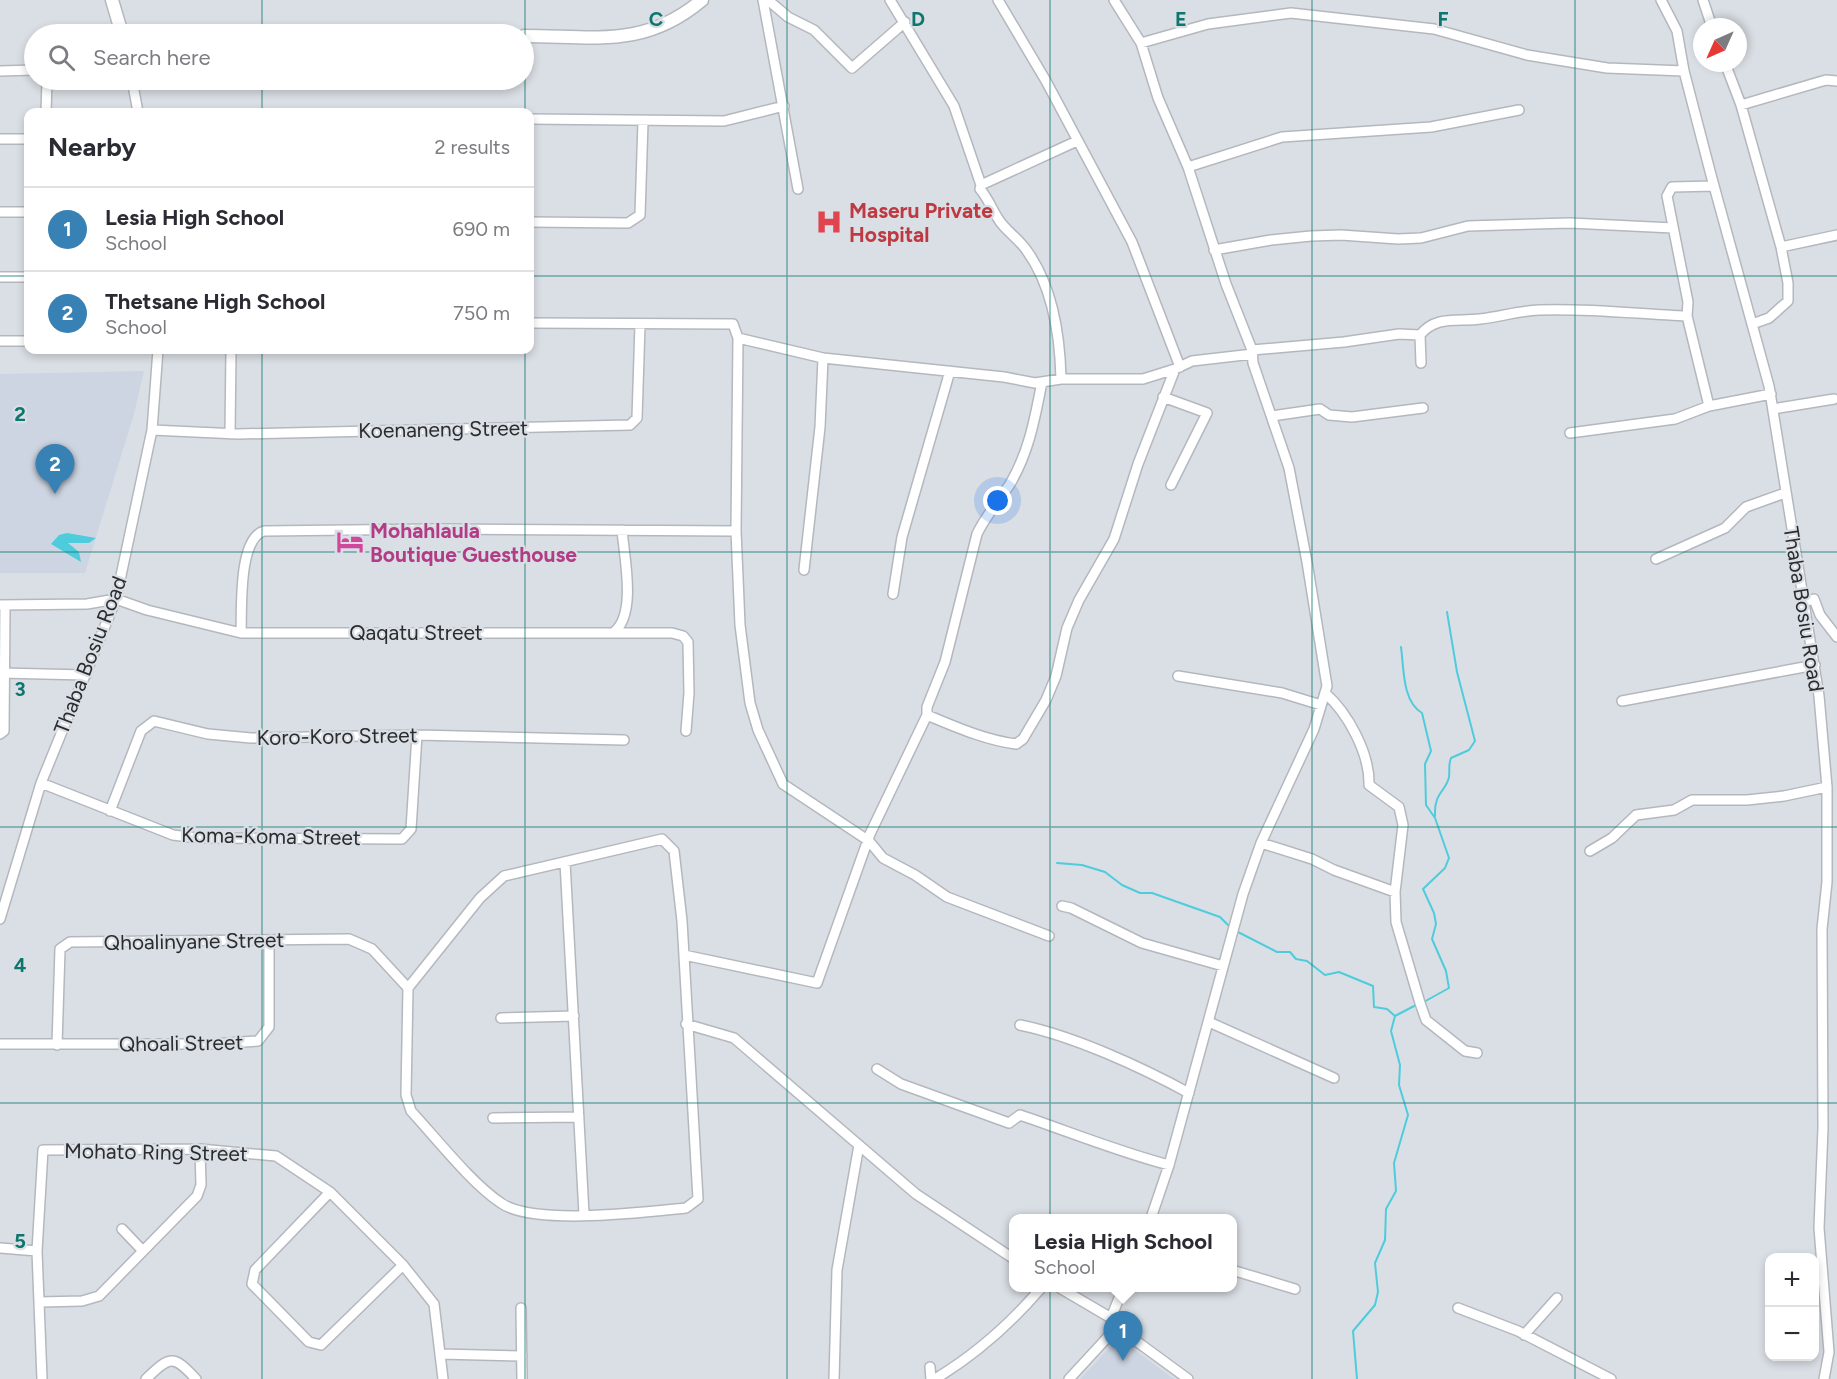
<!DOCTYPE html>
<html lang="en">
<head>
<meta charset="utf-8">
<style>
  :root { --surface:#fff; --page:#f7f7f7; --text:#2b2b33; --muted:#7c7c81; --line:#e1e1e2; --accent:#3881b5 }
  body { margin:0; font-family:Figtree,sans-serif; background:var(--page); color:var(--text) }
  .controls { position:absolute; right:18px; bottom:18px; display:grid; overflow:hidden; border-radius:12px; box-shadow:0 3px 9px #0003 }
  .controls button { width:54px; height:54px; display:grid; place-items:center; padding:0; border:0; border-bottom:2px solid var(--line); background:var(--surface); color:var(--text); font:30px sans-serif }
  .compass { position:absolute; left:1693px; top:18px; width:54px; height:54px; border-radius:50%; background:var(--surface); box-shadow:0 3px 9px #0003; rotate:225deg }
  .you { position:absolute; left:998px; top:501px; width:21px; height:21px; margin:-15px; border:4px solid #fff; border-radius:50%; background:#1a73e8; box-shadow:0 0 0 9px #1a73e833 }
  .badge { display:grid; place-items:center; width:39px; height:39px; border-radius:50%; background:var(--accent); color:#fff; font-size:20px; font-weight:700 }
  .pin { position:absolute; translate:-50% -50px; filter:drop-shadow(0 2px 3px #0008) }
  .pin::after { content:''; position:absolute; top:32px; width:21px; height:18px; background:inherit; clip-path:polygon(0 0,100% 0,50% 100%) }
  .popup { position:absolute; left:1009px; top:1214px; width:228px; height:78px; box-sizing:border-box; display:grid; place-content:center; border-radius:12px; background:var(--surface); filter:drop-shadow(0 2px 4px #0005); font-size:20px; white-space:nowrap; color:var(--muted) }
  .popup b { font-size:22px; color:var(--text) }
  .popup::after { content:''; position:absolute; left:50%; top:100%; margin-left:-12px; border:12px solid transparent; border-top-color:var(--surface) }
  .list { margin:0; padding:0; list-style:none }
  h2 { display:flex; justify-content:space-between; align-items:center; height:78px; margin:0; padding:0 24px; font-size:26px }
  h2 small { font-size:20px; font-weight:400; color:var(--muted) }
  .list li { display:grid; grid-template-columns:39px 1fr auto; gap:18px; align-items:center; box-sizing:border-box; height:84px; padding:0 24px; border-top:2px solid var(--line) }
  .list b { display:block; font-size:22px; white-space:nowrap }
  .list p { margin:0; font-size:20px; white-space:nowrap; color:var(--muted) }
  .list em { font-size:20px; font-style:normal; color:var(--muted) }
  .icon { flex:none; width:33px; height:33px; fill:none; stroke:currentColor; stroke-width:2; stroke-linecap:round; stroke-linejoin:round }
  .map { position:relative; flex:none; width:1837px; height:1379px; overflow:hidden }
  .search { position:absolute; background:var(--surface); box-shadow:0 3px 9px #0003; left:24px; top:24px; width:510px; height:66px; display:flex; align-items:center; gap:15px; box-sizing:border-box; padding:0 21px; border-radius:33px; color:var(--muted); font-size:22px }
  .panel { position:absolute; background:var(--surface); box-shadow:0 3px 9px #0003; left:24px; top:108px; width:510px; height:246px; border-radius:12px }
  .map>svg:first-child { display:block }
  .built { fill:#cdd5e2 }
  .water { fill:#4fccdb }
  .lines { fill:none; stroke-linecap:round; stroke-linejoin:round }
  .stream { stroke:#4fccdb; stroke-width:2 }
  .minor-casing { stroke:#b4b8be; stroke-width:12 }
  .major-casing { stroke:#b4b8be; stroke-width:15 }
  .minor { stroke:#fff; stroke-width:9 }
  .major { stroke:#fff; stroke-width:12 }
  .grid { fill:none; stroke:#0f766e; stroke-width:1.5; stroke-opacity:0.55 }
  .labels { text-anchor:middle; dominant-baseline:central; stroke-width:4.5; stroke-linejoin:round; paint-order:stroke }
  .health-label { font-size:21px; font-weight:bold; fill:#be3a42; stroke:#dadfe5; text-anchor:start }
  .street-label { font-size:21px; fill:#2a2c2e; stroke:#dadfe5 }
  .hotel-label { font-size:21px; font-weight:bold; fill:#b23c85; stroke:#dadfe5; text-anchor:start }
  .grid-label { font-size:20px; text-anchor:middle; font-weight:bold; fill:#0f766e; stroke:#dadfe5; stroke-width:4.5; stroke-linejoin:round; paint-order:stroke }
</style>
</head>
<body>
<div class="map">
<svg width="1837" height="1379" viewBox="0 0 1837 1379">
  <rect width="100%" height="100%" fill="#dadfe5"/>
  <path class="built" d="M144,371L134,414L85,573H0V374Z
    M1115,1342H1124L1174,1379H1080Z"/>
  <path class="water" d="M67,533L96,538L89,543H68L79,552L81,562L51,544L59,535Z"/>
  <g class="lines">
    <path class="stream" d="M1401,647C1404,668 1402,701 1422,713L1431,751L1425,764L1426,805L1435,818L1449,858L1445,868L1423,889L1434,913L1436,924L1432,939L1446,971L1449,988L1422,1003
      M1435,816C1434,791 1446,792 1449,777C1450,769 1448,766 1451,758L1469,750L1475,741L1457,672L1447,612
      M1057,863L1082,865L1105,872L1122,885L1140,893H1152L1220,917L1231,928
      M1236,931L1277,952H1290L1296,959L1307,961L1325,975L1339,972L1373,986L1374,1007L1387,1009L1395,1016L1391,1031L1400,1065L1399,1085L1408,1115L1394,1163L1396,1191L1386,1209L1385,1240L1375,1263L1378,1292L1375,1305L1353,1331L1357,1379
      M1395,1016L1416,1005"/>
    <defs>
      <path id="minor" d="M763,0L798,189
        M768,0L788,17L814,30L852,68L905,22
        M890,0L954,106L981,185L980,189C988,198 992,210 999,220C1004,229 1020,240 1027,251C1053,287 1060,335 1061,379
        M998,0L1046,81L1132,242L1180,367
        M1114,0L1141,43L1158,98L1188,167L1226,284L1252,350L1253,363L1289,468L1307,562L1327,686L1314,729L1261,843L1243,894L1169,1165L1151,1218
        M1661,0L1677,31L1684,71L1711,175L1769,386L1819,696L1827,787V882L1822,929L1823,1128L1819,1228L1829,1352L1824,1379
        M1703,0L1712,27
        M1141,43L1208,24L1291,13L1434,29L1527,55L1607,68L1684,71
        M1725,63L1741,105L1781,247L1788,283V301L1769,318L1752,324
        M0,71L34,70
        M132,80L138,112
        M1741,105L1826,80L1837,81
        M46,112L47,80
        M530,119L724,121L784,106
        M0,139H28
        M1188,167L1282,137L1431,127L1519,110
        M981,185L1077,141
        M0,212H28
        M530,222L628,223L640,215L643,122
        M1781,247L1837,235
        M1214,250L1271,240L1311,236L1341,235L1398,239L1421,238L1468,226L1570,223L1673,228
        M0,277H28
        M1687,316L1709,406
        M530,323L733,324L738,338L823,358
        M1420,335L1421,363
        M738,338L736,531L740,625L750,703L758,730L783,784L869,841L883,858L915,875L947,897L1049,936
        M0,341H28
        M1252,350L1344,342L1399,334L1420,335C1436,315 1457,322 1480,319C1499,317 1518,311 1539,310C1588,308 1638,314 1687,316L1688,302L1667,196L1672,187L1714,186
        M1163,397L1207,413L1171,485
        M1773,409L1834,399
        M1272,416L1320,409L1329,415L1352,417L1423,408
        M152,430L238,434L630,425L637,418L640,325
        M1570,433L1675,419L1709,406L1771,394
        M230,434L231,350
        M1656,559L1725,528L1746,507L1785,493
        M804,570L820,427L823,358L1004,377L1035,383L1061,379H1143L1175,369L1192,361L1253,354
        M893,594L902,537L950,371
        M1803,602L1814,599L1820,615L1837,637
        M0,605L87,604L116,599L147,610L241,633H672L683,636L688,642L689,693L686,731
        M614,632C637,614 624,556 622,530
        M241,633C242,609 238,539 264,531L436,529L736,531
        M1,673L86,675
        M1178,676L1282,693L1321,705
        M1325,693C1348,713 1370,754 1369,785L1399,807L1403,825L1395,892L1396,922L1420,1003L1426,1020L1465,1051L1477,1053
        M1622,701L1815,665
        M927,715V707L945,662L977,534C986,515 999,501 1010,484C1029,452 1035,418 1042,382
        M0,734L4,731L5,605
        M41,783L173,835L197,838L402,839L411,829L417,735
        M110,811L141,731L154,721L208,734L251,738L417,735L624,740
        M662,839L674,851L682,921L698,1199L686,1208C646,1212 533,1226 501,1203C472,1184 436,1138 411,1111L406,1095L408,988L480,898L504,876Z
        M1261,843L1312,859L1334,870L1395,892
        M1590,851L1612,838L1636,815L1674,810L1692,800H1747L1784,796L1827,787
        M565,862L584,1214
        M1062,906L1071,908L1142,943L1223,966
        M0,919L41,783L116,599L152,430L158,350
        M684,955L817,983L870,834L927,715C956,727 985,740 1016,744L1023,739L1046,700L1056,676L1067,628L1079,600L1114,539L1138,464L1175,369
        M501,1018L574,1016
        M1209,1022L1334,1078
        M686,1024L734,1038L916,1194L1014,1259
        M1020,1025C1074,1036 1141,1067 1189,1093
        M0,1044H213L258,1041L269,1027V940
        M57,1045L60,949L70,942L349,939L372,949L408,988
        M877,1069L901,1084L1009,1123L1020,1115C1070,1132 1119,1152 1169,1165
        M493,1118L579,1117
        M330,1192L255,1270L252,1284L309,1342L321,1345L403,1265
        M122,1229L143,1251
        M0,1248L37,1251
        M1232,1270L1295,1289
        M1060,1288L1111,1318L1117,1327L1188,1379
        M40,1302L82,1301L99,1296L197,1196L201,1185L200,1149
        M521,1308L522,1379
        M1458,1308L1518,1331L1611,1379
        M1111,1318L1123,1288
        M1524,1335L1557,1298
        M440,1354L522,1356
        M930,1367L931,1379
        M42,1379L37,1251L43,1150L200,1149L276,1156L330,1192L403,1265L434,1304L443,1379
        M146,1379C170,1356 173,1354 196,1379
        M834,1379L837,1270L859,1145
        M935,1379C975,1355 1011,1323 1041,1288
        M1069,1379L1117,1327"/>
      <path id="major" d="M112,0L122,34
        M125,34L154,32L338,34
        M524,36C594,36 644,49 702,0"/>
    </defs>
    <use href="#minor" class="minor-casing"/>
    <use href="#major" class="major-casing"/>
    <use href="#minor" class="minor"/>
    <use href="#major" class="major"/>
  </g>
  <path class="grid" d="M262,0V34M525,0V112M787,0V1379M1050,0V1379M1312,0V1379M1575,0V1379M262,80V112M0,276H28M530,276H1837M262,350V1379M525,350V1379M0,552H1837M0,827H1837M0,1103H1837"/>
  <defs>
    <symbol id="hospital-bare" viewBox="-9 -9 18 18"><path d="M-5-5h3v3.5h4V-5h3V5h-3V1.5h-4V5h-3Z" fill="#e0444e" stroke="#dadfe5" stroke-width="2.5" paint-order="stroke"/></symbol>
    <symbol id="hotel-bare" viewBox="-9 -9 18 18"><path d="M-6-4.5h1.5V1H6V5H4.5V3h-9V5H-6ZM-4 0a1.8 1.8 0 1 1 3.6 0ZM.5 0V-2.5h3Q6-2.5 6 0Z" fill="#d1479c" stroke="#dadfe5" stroke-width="2.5" paint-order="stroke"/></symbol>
  </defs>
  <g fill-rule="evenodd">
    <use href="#hospital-bare" x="810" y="203" width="38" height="38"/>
    <use href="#hotel-bare" x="331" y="523" width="38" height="38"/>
  </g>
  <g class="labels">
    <g class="health-label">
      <text x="849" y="210">Maseru Private<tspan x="849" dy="24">Hospital</tspan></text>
    </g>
    <g class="street-label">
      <text transform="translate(443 429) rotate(-1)">Koenaneng Street</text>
      <text transform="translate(1804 609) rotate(81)">Thaba Bosiu Road</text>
      <text x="416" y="632">Qaqatu Street</text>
      <text transform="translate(90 655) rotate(-69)">Thaba Bosiu Road</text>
      <text transform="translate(337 736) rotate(-1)">Koro-Koro Street</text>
      <text transform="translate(271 836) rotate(1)">Koma-Koma Street</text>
      <text transform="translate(194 941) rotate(-1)">Qhoalinyane Street</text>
      <text transform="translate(181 1043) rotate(-1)">Qhoali Street</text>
      <text transform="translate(156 1152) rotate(1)">Mohato Ring Street</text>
    </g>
    <g class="hotel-label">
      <text x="370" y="530">Mohahlaula<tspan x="370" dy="24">Boutique Guesthouse</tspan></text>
    </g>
  </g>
  <g class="grid-label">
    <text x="656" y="26">C</text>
    <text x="918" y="26">D</text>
    <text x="1181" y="26">E</text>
    <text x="1443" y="26">F</text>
    <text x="20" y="421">2</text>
    <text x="20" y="696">3</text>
    <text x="20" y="972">4</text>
    <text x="20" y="1248">5</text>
  </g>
</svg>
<div class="controls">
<button>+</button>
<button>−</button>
</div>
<svg class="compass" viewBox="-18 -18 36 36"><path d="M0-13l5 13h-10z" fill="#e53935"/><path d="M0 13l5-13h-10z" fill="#7c7c81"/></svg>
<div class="you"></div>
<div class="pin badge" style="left:1123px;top:1361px">1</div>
<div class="popup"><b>Lesia High School</b>School</div>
<div class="pin badge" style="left:55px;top:494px">2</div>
<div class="search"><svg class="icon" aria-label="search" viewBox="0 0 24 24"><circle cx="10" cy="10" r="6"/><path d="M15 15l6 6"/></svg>Search here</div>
<section class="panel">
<h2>Nearby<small>2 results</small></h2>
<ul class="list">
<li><span class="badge">1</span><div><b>Lesia High School</b><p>School</p></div><em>690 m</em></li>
<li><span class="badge">2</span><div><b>Thetsane High School</b><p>School</p></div><em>750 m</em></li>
</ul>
</section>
</div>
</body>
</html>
